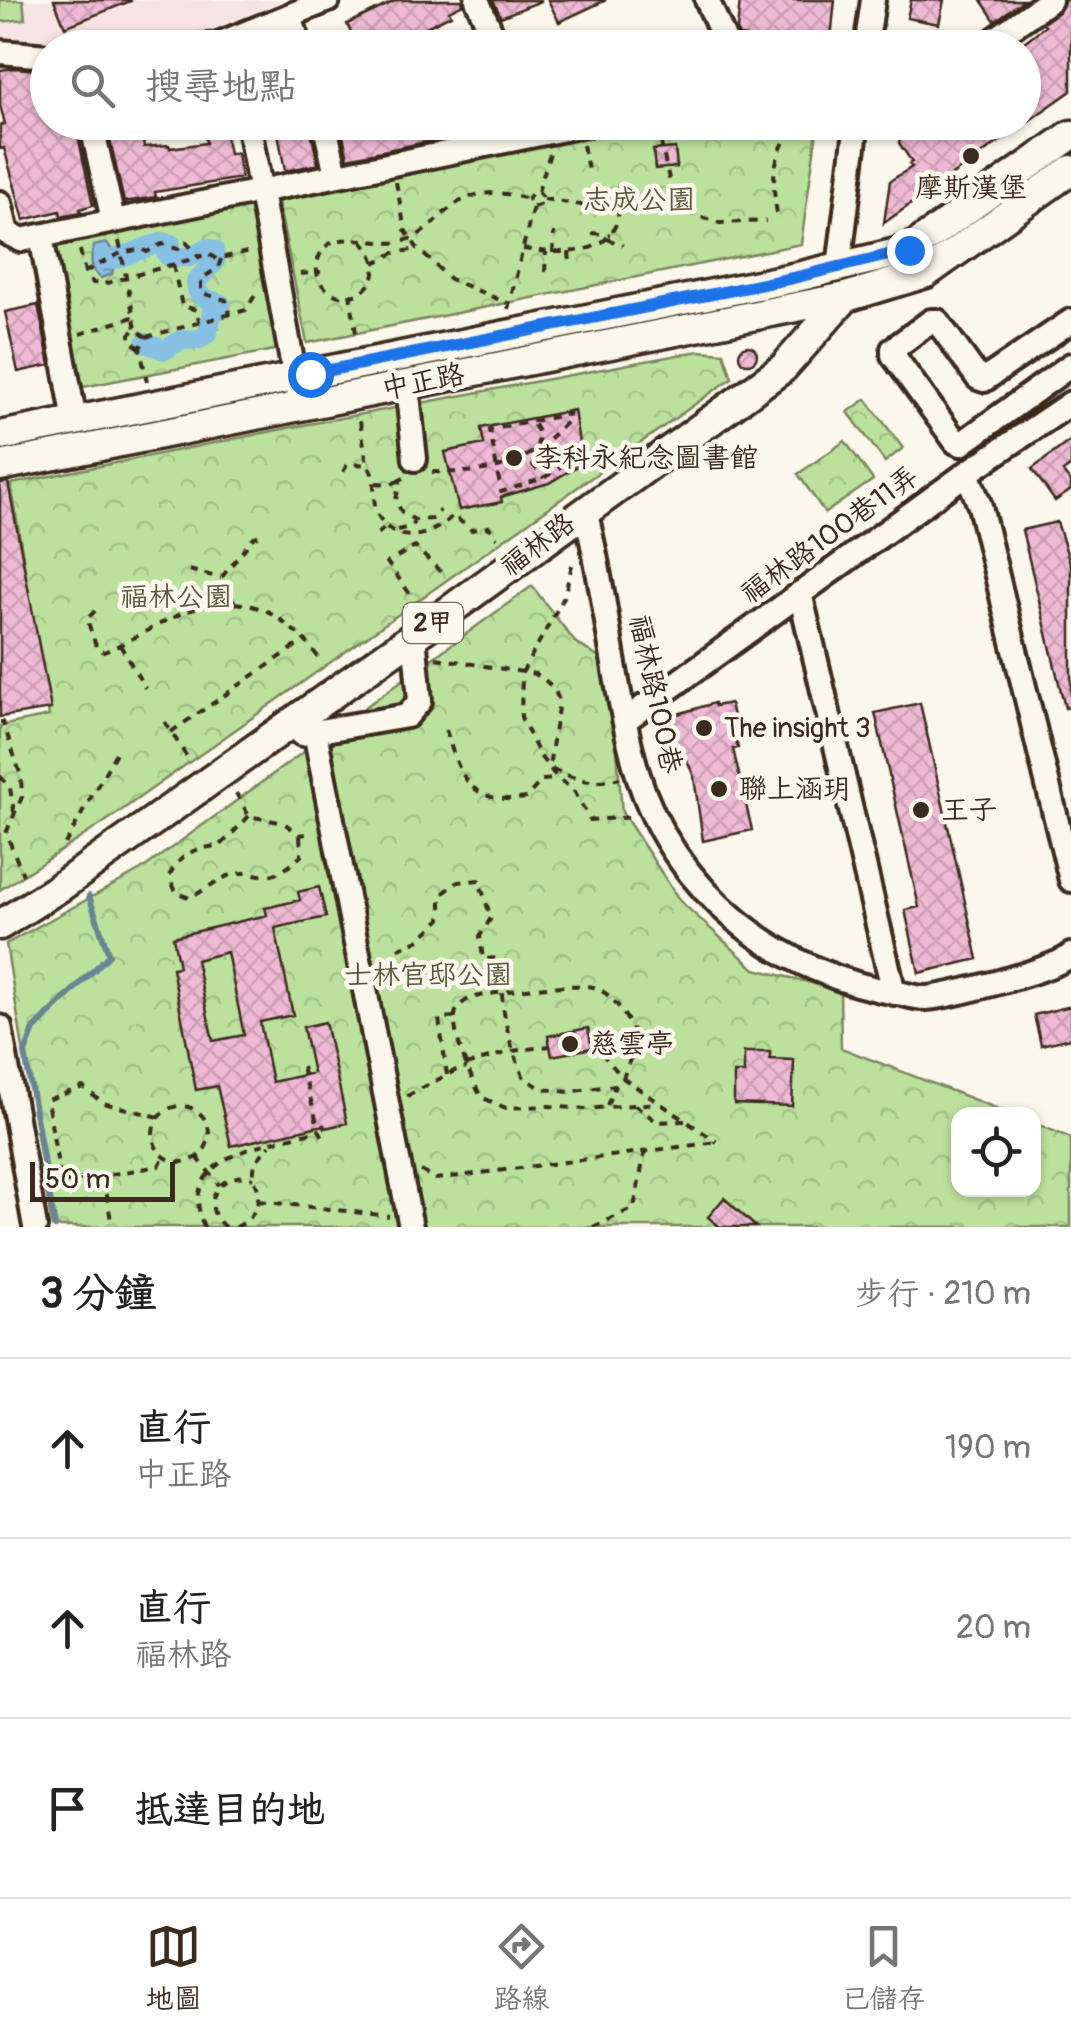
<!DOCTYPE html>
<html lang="zh-TW">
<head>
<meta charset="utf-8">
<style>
  :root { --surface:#fff; --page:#f2f2f2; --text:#222; --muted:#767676; --line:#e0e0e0; --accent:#3b2a1e }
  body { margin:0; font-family:Pangolin,"LXGW WenKai TC",sans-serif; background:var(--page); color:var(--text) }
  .controls { position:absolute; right:30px; bottom:30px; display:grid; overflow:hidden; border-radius:20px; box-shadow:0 2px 8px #0004 }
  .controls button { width:90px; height:90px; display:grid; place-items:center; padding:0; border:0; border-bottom:2px solid var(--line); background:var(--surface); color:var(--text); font:50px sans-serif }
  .scale { position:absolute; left:30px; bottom:25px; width:145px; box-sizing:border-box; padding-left:10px; border:5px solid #3b2a1e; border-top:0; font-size:28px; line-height:35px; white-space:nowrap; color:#3b2a1e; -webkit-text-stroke:8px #fbf7ec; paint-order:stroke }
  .stop { position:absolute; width:30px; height:30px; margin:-22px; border:8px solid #1a73e8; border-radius:50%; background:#fff }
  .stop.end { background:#1a73e8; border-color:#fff; box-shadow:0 2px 10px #0008 }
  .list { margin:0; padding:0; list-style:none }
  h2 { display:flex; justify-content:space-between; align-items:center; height:130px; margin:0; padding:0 40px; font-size:42px }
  h2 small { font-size:32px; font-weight:400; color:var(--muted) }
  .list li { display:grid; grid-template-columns:65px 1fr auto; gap:30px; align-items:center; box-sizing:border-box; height:180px; padding:0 40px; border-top:2px solid var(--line) }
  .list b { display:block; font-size:38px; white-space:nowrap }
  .list p { margin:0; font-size:32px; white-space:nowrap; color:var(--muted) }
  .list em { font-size:32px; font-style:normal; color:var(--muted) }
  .icon { flex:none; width:55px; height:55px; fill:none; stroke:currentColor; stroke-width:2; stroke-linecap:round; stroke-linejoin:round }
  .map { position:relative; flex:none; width:1071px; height:1227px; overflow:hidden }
  .search { position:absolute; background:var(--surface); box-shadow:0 2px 8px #0004; left:30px; right:30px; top:30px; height:110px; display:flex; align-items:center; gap:25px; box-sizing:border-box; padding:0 35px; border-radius:55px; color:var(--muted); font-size:38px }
  .sheet { height:670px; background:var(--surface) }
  nav { display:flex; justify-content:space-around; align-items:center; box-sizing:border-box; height:140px; border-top:2px solid var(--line); background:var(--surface); font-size:28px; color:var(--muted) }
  nav a { display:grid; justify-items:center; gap:5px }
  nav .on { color:var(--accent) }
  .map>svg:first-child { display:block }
  .built { fill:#f7e4e5 }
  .park { fill:url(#park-crowns); stroke:#7b865e; stroke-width:2.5 }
  .pitch { fill:#bbe29d; stroke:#7b865e; stroke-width:2.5 }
  .water { fill:url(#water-ripples); stroke:#698495; stroke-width:2.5 }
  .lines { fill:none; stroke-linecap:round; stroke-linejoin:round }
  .stream { stroke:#698495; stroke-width:6 }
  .canal { stroke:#87c0e5; stroke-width:20 }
  .building { fill:url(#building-cross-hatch); stroke:#3b2a1e; stroke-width:2.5; fill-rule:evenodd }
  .minor-casing { stroke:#3b2a1e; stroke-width:30 }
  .major-casing { stroke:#3b2a1e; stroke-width:35 }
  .path { stroke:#3b2a1e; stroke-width:4; stroke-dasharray:8 8; stroke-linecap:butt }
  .minor { stroke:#fbf7ec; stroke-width:22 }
  .major { stroke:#fbf7ec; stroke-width:28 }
  .route { stroke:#1a73e8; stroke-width:12 }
  .poi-dot { fill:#3b2a1e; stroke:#fbf7ec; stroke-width:4 }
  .labels { text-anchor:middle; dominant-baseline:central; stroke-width:9; stroke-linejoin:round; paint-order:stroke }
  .shield { fill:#fbf7ec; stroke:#75685c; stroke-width:2.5 }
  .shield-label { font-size:25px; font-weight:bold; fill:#3b2a1e }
  .poi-label { font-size:28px; fill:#3b2a1e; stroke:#fbf7ec; text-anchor:start }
  .park-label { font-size:28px; fill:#5b583e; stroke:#fbf7ec }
  .street-label { font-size:28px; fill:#3b2a1e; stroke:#fbf7ec }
</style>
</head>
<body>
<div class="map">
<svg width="1071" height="1227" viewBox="0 0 1071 1227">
  <defs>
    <pattern id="park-crowns" width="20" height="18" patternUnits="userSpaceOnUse" patternTransform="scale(2.5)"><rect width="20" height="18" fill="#bbe29d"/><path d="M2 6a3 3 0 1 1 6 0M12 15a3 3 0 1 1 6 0" fill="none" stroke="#a2c287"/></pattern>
    <pattern id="water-ripples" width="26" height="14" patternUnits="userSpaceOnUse" patternTransform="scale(2.5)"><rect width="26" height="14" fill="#87c0e5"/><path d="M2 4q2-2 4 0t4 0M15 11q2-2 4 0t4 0" fill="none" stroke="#709cb9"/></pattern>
    <pattern id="building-cross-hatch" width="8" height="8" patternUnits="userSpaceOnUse" patternTransform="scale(2.5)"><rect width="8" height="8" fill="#eeb9d4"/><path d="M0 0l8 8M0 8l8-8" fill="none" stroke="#cd9fb6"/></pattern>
  </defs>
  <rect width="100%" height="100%" fill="#fbf7ec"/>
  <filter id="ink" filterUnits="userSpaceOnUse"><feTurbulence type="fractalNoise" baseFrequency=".01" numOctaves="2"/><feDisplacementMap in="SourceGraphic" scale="20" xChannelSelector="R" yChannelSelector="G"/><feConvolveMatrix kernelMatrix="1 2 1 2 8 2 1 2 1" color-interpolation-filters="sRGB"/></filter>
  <g filter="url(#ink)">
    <path class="built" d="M0,0H284L206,32L85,43L0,39Z"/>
    <path class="park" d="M645,123H818L801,244L307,343L277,197Z
      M250,202L279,349L78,388L49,242Z
      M699,351L724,353L732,378L105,822L0,890V726L49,716L11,484L288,428Z
      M866,399L903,448L885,462L848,412Z
      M845,441L873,480L825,513L798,474Z
      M532,586L575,642L610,665L622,812L680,901L755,969L840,990L841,1048L1011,1114H958V1190H1034V1123L1071,1138V1227H52L6,944L141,870Z"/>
    <path class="pitch" d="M0,0H23L25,19L0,22Z"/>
    <path class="water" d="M106,243C115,250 115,263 112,274L101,278C90,272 90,257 94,246Z"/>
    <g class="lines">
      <path class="stream" d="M55,1227L25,1053L34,1029L109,955L89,896"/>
      <path class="canal" d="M113,259C133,256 152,240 171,244L167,255L171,258L189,257L207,248L214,250L215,262L196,281C196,299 207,299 221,304L220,309L212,312L208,333L200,339L181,340L165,350L145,343"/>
    </g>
    <path class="building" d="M54,0H131V1L65,27Z
      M397,0H462L463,4L449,11L451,15L422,29L427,48H358L347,24Z
      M493,0H541V1L501,17Z
      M548,0H606L559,22Z
      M740,0H835L830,48H746L747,37L739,36L737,30Z
      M911,0H944L939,24L907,18Z
      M981,0H1024L995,21Z
      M1065,0H1071V91L884,223L890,181L912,167L909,164L912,162L899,143L901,128L909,122H1024V42L1045,26L1043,23L1059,12Z
      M280,35L284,48H250Z
      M15,68L48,71V122H75L93,205L80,209L81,212L61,216L60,211L24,220L4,148L0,149V125L5,124L0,105V70Z
      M106,122H140L144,147L169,145L170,148L206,143L205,136L225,133L229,154L237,153L241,178L155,192L156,197L124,202Z
      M276,122H309L318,164L285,171Z
      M340,122H489L490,129L348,158Z
      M675,148L677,167L655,169L653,150Z
      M38,305L50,365L18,372L5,312Z
      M739 355a9 9 0 1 1 18 0a9 9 0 1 1-18 0Z
      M574,410L582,463L549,483L501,497L502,502L459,510L445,452L484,444L481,428Z
      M1071,440V466L1063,472L1071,482V490L1055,501L1032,469Z
      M8,482L51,709L0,717V483Z
      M1057,522L1071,566V707L1065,708L1022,530Z
      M714,703L715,706L730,703L734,721L737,720L741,735L735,736L738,748L733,749L752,830L703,841L694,777L687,760L680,761L677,751L672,752L668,717Z
      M920,703L978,959L919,973L905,910L919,907L875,713Z
      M319,887L326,917L275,928L293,1015L260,1022L272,1082L313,1073L303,1027L325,1022L347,1123L325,1128L324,1125L231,1146L217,1086L196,1090L172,968L179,967L173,937L267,915L265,908L300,900L298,892ZM227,952L244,1035L213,1041L196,960Z
      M1071,1006V1038L1041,1045L1034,1015Z
      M588,1028L592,1048L552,1056L548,1036Z
      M744,1052H770V1059L794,1060L792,1106L734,1104V1073H744Z
      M724,1198L756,1227H720L708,1217Z"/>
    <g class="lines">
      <defs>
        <path id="minor" d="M477,0L498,48
          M707,0L728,48
          M290,15L300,48
          M190,48L216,45L328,0
          M866,48L873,0
          M983,48L1050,0
          M0,52L48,56
          M91,122L113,220
          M248,122L298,394
          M324,122L336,174
          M0,203L7,233L21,240L598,122
          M41,236L75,421
          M839,267L857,122
          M1071,321L984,380L978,378L937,321H931L893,349V355L956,442L961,444L1071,365
          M407,385L415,459
          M967,473L980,506L1071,880
          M585,510C607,596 613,688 637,772C672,892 782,977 903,994C910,996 919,998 926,998C948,997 1057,969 1071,955
          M800,593L894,993
          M627,719L967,473L1071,403
          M315,732L411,1227
          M302,734L407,716L420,701L414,635
          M0,1027L35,1227"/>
        <path id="major" d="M0,436L793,278L909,250L1071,135
          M0,466L846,297L926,273L1071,170
          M0,925L60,887L431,624L783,368L846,297"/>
      </defs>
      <use href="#minor" class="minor-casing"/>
      <use href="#major" class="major-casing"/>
      <path class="path" d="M657,125L671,188L672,208
        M583,145L589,175
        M396,182L405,230L418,249L450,279L507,303
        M538,192L550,153
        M544,199L612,210L672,208L720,223L766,221
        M612,208L621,180
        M777,213C770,175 774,154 796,122
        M592,233L610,235
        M607,239L623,245
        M119,241L136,329
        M362,241C366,247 372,253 374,261C379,283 358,302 336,295C329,292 323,287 319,280C316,273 316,264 319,257C332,224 378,249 404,241C421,236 430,226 442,215C468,190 495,189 528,199
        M523,249C560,254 615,259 619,210
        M80,250L85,272L93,283L104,284L199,257
        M569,252L570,263
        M553,253L554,232
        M221,259L218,268L201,279V293L226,300L230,314
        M374,263L394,253L417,249
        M173,265L182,306L197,310L199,322
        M85,272L121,253L142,249L147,252L162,244L178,249L186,242L199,257L208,253L216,259L251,251
        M545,272L546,252
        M300,274L321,272
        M350,293L357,340
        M508,309L533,207L528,199L533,192H538L544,199L542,204L533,207
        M80,334L133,317
        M146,337L246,310L257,292
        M140,348L130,341V334L136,329L146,337L140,348L147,382
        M360,421L367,464
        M537,450L570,419L569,414L490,430L501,492L544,478L569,461V449
        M516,463L532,464L544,478
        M343,472L347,465L367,464C380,480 369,500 379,517C397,548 434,536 453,515L471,530L489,527L497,538
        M432,472C475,473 498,472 537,450L539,433L532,422
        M404,478L400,480L396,500L402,513L415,520L433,519L440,510
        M376,483L391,484L400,480
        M397,530L410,527L414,522
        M378,534L387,525
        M397,557L415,547L444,575
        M386,561L413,598
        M572,565L564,597L522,673L521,717L540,756L558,779L573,789L590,820L635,817
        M189,570L221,578
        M236,605L221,578L254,537L265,534
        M95,611L87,619L97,649L104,652C158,630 204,585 267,611C280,617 293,631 305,640
        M120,645L145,688
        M436,658L535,674C547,681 555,687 559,701L549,767C575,780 592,785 620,778
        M0,722H3L21,776L22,797L6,833L23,875
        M165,722L187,757
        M446,730C460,777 469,805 526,798L542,780L558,779
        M171,732L305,640L322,662
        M0,776L10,788L14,812
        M236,793L249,816L284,823L300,835L312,833
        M249,816L220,846C194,848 181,853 169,876L176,892L190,898C202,892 214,882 226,877C260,863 261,893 301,856L300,835
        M65,844L118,749
        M398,949L420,939L441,919V895L458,882L479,880L491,918L480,936L483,959L500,958C502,1008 504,1032 524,1078L543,1089L569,1092L615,1085L623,1078L638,1038C626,1019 616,994 593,987C576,982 486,992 469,999C463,1002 455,1008 455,1016C453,1039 471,1077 481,1097L506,1108L549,1106L584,1109L658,1103
        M591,1041L623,1078L717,1142
        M466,1065L512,1051L550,1046
        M302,1067L319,1130L326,1142
        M447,1075L439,1019L453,1017
        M407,1096L462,1067L467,1068
        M607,1105L615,1086
        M635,1105L657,1122L685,1121
        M153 1134a28 28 0 1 1 56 0a28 28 0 1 1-56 0Z
        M159,1117L103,1103L83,1087L47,1100L61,1183L159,1166L164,1156
        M197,1157L219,1185
        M421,1171L436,1179L717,1142
        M104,1178L112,1227
        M259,1201L389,1216
        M204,1227C174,1153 271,1144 319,1130
        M225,1227C197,1205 220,1169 253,1178
        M236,1227C256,1219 265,1196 253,1178L255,1162L270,1145
        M593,1227L634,1208L645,1151"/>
      <use href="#minor" class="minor"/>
      <use href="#major" class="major"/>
    </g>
  </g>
  <g class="lines" filter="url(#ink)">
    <path class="route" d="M310,374L793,278L909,250"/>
  </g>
  <g class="poi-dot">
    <circle cx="971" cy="156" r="10"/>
    <circle cx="514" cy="458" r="10"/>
    <circle cx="704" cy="728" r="10"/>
    <circle cx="719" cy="789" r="10"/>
    <circle cx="921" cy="810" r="10"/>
    <circle cx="570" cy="1044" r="10"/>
  </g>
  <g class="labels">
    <rect class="shield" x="403" y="603" width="60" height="40" rx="8"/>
    <g class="shield-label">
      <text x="433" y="623">2甲</text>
    </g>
    <g class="poi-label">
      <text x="971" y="188" text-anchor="middle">摩斯漢堡</text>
      <text x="534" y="458">李科永紀念圖書館</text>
      <text x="724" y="728">The insight 3</text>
      <text x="739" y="789">聯上涵玥</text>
      <text x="941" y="810">王子</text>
      <text x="590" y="1044">慈雲亭</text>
    </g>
    <g class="park-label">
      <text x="639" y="200">志成公園</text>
      <text x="176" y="597">福林公園</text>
      <text x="428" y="975">士林官邸公園</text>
    </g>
    <g class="street-label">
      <text transform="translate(423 382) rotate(-11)">中正路</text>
      <text transform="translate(830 535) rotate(-36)">福林路100巷11弄</text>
      <text transform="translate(538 545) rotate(-37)">福林路</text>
      <text transform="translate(655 694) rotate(78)">福林路100巷</text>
    </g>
  </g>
</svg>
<div class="controls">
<button><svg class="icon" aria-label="locate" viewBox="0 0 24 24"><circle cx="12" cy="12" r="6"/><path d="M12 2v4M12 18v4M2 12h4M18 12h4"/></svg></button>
</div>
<div class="scale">50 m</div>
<div class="stop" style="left:310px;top:374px"></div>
<div class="stop end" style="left:909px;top:250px"></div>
<div class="search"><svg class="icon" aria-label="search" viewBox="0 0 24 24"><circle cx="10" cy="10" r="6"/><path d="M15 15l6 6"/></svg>搜尋地點</div>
</div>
<section class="sheet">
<h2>3 分鐘<small>步行 · 210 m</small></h2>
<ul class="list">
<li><svg class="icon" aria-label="ahead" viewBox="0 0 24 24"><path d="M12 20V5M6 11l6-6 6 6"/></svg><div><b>直行</b><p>中正路</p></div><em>190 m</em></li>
<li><svg class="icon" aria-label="ahead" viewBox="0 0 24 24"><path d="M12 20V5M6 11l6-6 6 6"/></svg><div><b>直行</b><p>福林路</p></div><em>20 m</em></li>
<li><svg class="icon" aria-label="arrive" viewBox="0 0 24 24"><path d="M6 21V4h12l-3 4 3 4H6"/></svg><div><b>抵達目的地</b></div></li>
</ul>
</section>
<nav>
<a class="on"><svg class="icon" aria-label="map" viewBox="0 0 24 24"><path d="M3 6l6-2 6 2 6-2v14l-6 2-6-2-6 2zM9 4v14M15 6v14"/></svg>地圖</a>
<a><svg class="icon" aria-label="directions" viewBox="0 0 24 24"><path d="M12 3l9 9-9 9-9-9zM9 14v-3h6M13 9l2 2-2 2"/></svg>路線</a>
<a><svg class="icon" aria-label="saved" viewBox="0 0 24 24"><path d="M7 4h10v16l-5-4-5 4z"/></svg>已儲存</a>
</nav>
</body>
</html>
